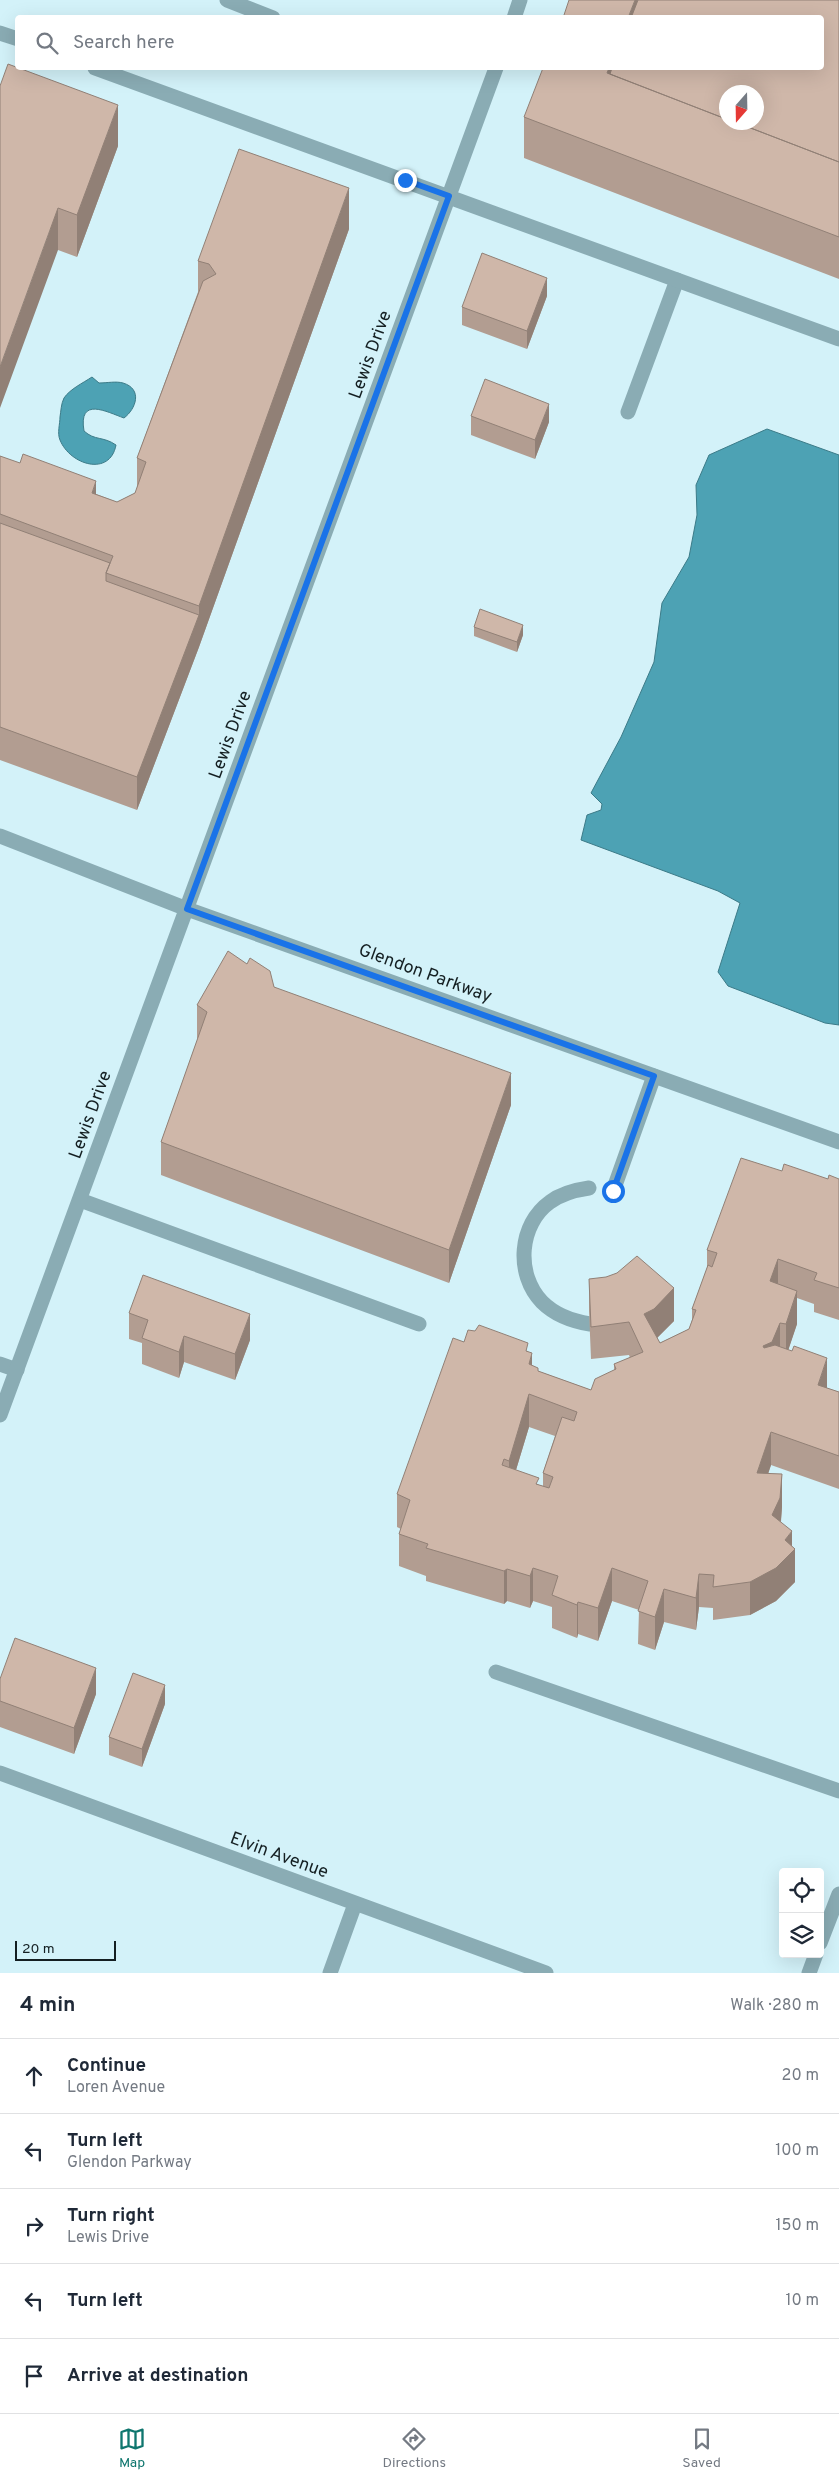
<!DOCTYPE html>
<html lang="en">
<head>
<meta charset="utf-8">
<style>
  :root { --surface:#fff; --page:#f2f2f3; --text:#1f2937; --muted:#747a83; --line:#e0e1e3; --accent:#0f766e }
  body { margin:0; font-family:Overpass,sans-serif; background:var(--page); color:var(--text) }
  .controls { position:absolute; right:15px; bottom:15px; display:grid; overflow:hidden; border-radius:5px; box-shadow:0 5px 20px #0002 }
  .controls button { width:45px; height:45px; display:grid; place-items:center; padding:0; border:0; border-bottom:1px solid var(--line); background:var(--surface); color:var(--text); font:25px sans-serif }
  .compass { position:absolute; left:719px; top:85px; width:45px; height:45px; border-radius:50%; background:var(--surface); box-shadow:0 5px 20px #0002; rotate:200deg }
  .scale { position:absolute; left:15px; bottom:12px; width:101px; box-sizing:border-box; padding-left:5px; border:2px solid #141f22; border-top:0; font-size:14px; line-height:18px; white-space:nowrap; color:#141f22; -webkit-text-stroke:4px #d3f2f9; paint-order:stroke }
  .stop { position:absolute; width:15px; height:15px; margin:-11px; border:4px solid #1a73e8; border-radius:50%; background:#fff }
  .stop.end { background:#1a73e8; border-color:#fff; box-shadow:0 1px 5px #0008 }
  .list { margin:0; padding:0; list-style:none }
  h2 { display:flex; justify-content:space-between; align-items:center; height:65px; margin:0; padding:0 20px; font-size:21px }
  h2 small { font-size:16px; font-weight:400; color:var(--muted) }
  .list li { display:grid; grid-template-columns:32px 1fr auto; gap:15px; align-items:center; box-sizing:border-box; height:75px; padding:0 20px; border-top:1px solid var(--line) }
  .list b { display:block; font-size:19px; white-space:nowrap }
  .list p { margin:0; font-size:16px; white-space:nowrap; color:var(--muted) }
  .list em { font-size:16px; font-style:normal; color:var(--muted) }
  .icon { flex:none; width:28px; height:28px; fill:none; stroke:currentColor; stroke-width:2; stroke-linecap:round; stroke-linejoin:round }
  .map { position:relative; flex:none; width:839px; height:1973px; overflow:hidden }
  .search { position:absolute; background:var(--surface); box-shadow:0 5px 20px #0002; left:15px; right:15px; top:15px; height:55px; display:flex; align-items:center; gap:12px; box-sizing:border-box; padding:0 18px; border-radius:5px; color:var(--muted); font-size:19px }
  .sheet { height:440px; background:var(--surface) }
  nav { display:flex; justify-content:space-around; align-items:center; box-sizing:border-box; height:70px; border-top:1px solid var(--line); background:var(--surface); font-size:14px; color:var(--muted) }
  nav a { display:grid; justify-items:center; gap:2px }
  nav .on { color:var(--accent) }
  .map>svg:first-child { display:block }
  .water { fill:#4da2b4; stroke:#3c7b88 }
  .lines { fill:none; stroke-linecap:round; stroke-linejoin:round }
  .service { stroke:#8aacb4; stroke-width:15 }
  .minor { stroke:#8aacb4; stroke-width:15 }
  .wall { fill:#b29d91; fill-rule:evenodd }
  .shaded-wall { fill:#918076 }
  .building { fill:#cfb7a9; stroke:#918076; fill-rule:evenodd }
  .route { stroke:#1a73e8; stroke-width:6 }
  .labels { text-anchor:middle; dominant-baseline:central; stroke-width:4.5; stroke-linejoin:round; paint-order:stroke }
  .street-label { font-size:18px; fill:#141f22; stroke:#d3f2f9 }
</style>
</head>
<body>
<div class="map">
<svg width="839" height="1973" viewBox="0 0 839 1973">
  <rect width="100%" height="100%" fill="#d3f2f9"/>
  <path class="water" d="M92,377L99,383C107,383 116,381 123,383C143,389 136,409 124,418C107,412 78,396 84,431C95,441 103,436 116,445C110,477 70,465 60,440C57,433 60,424 60,417C61,411 61,404 64,398C70,389 83,383 92,377Z
    M767,429L839,455V1025L825,1023L728,986L718,972L740,903L718,891L581,840L587,815L601,810L602,804L591,793L621,737L654,662L662,603L689,557L697,515L696,485L709,455Z"/>
  <g class="lines">
    <path class="service" d="M227,0L273,18
      M628,412L677,280
      M589,1188C575,1190 562,1193 550,1202C519,1224 515,1274 542,1302C555,1315 571,1321 590,1324
      M613,1191L654,1076
      M80,1200L419,1324
      M0,1364L17,1370
      M496,1672L839,1791"/>
    <path class="minor" d="M514,18L520,0
      M0,33L18,39
      M95,68L839,339
      M0,836L187,909L839,1142
      M0,1415L496,68
      M0,1773L546,1973
      M820,1943L839,1894
      M330,1973L355,1904
      M809,1973L816,1954"/>
  </g>
  <path class="wall" d="M839,0V279L524,158V117Z
    M0,86L118,146L77,257L58,250Z
    M349,229L199,647L137,810L0,760V456L96,494L117,502L135,493L137,489V458L198,292V261Z
    M547,296L527,349L462,325V307Z
    M471,416L549,422L535,459L471,435Z
    M474,627L523,635L517,652L474,636Z
    M274,987L511,1105L449,1283L161,1175V1142L198,1038H197V1005Z
    M782,1171L828,1179H839V1320L814,1312V1304L797,1298V1324L788,1350L827,1388L839,1392V1489L771,1465L768,1474L782,1507L781,1522L792,1547L795,1582L776,1601L750,1615L713,1620V1608L699,1607L696,1630L664,1622L655,1650L638,1644L639,1610L612,1601L598,1641L578,1634L577,1638L552,1628V1607L533,1601L530,1608L507,1601L504,1604L426,1581V1576L399,1566V1534L401,1529L397,1527V1494L464,1342L528,1351L532,1365L538,1371L591,1390L614,1370V1364L630,1358L629,1355L591,1359L589,1311V1279L674,1321L657,1338L660,1343L689,1329L692,1320V1309L707,1268V1250ZM529,1427L555,1436L543,1473V1486L539,1485L516,1470Z
    M129,1313L250,1340L235,1380L184,1362L179,1378L142,1364V1343L129,1339Z
    M0,1679L96,1694L74,1754L0,1727Z
    M165,1704L142,1767L109,1755V1737Z"/>
  <path class="shaded-wall" d="M635,0H650L644,18H628Z
    M609,68H625L618,86L607,73Z
    M118,105V146L77,257V215Z
    M349,188V229L199,647L137,810V777L199,615V606Z
    M58,208V250L0,408V367Z
    M547,278V296L527,349V331Z
    M549,404V422L535,459V440Z
    M96,481V522L92,493Z
    M523,625V635L517,652V642Z
    M511,1073V1105L449,1283V1250Z
    M778,1259V1292L770,1281Z
    M674,1288V1321L654,1341L644,1314Z
    M797,1291V1324L786,1357V1324Z
    M250,1314V1340L235,1380V1354Z
    M780,1323V1356L772,1375L763,1346Z
    M184,1336V1362L179,1378V1352Z
    M532,1353V1385L529,1364Z
    M827,1358V1391L818,1385Z
    M529,1394V1427L509,1493V1461Z
    M771,1432V1465L757,1506V1473Z
    M782,1474V1507L780,1531L772,1515Z
    M792,1531V1552L795,1549V1582L776,1601L750,1615V1582L785,1540Z
    M533,1568V1601L530,1608V1576Z
    M612,1568V1601L598,1641V1608Z
    M507,1569V1601L504,1604V1571Z
    M699,1574V1607L696,1630V1598Z
    M664,1589V1622L655,1650V1617Z
    M578,1602V1634L577,1638V1605Z
    M96,1668V1694L74,1754V1728Z
    M165,1685V1704L142,1767V1749Z"/>
  <path class="building" d="M569,0H635L628,18H563Z
    M638,0H839V162L735,122H756V92H726V119L610,74L612,68H822V18H631Z
    M8,64L118,105L77,215L58,208L0,367V86Z
    M543,68H609L607,73L726,119V122H735L839,162V237L524,117Z
    M239,149L349,188L199,606L106,573L113,556L0,514V456L20,463L23,454L96,481L92,493L117,502L135,493L146,462L137,458L203,281L216,274L209,264L198,261Z
    M482,253L547,278L527,331L462,307Z
    M485,379L549,404L535,440L471,416Z
    M0,523L110,563L106,573V581L199,615L137,777L0,727Z
    M480,609L523,625L517,642L474,627Z
    M228,951L247,964L250,958L270,971L274,987L511,1073L449,1250L161,1142L207,1012L197,1005Z
    M741,1158L782,1171L784,1164L828,1179L829,1175L839,1179V1288L814,1280L817,1273L778,1259L770,1281L797,1291L786,1324L780,1323L772,1342L763,1346L764,1348L775,1345L792,1351L794,1346L827,1358L818,1385L839,1392V1456L771,1432L757,1473L782,1474L780,1498L772,1515L792,1531L785,1540L795,1549L776,1568L750,1582L713,1587L714,1575L699,1574L696,1598L664,1589L655,1617L638,1611L648,1581L612,1568L598,1608L578,1602L577,1605L552,1595L558,1576L533,1568L530,1576L507,1569L504,1571L426,1548L428,1544L399,1534L410,1500L397,1494L453,1338L464,1342L468,1330L475,1331L479,1325L528,1343L526,1351L532,1353L529,1364L538,1368V1371L591,1390L595,1379L616,1369L614,1364L643,1352L629,1322L591,1327L589,1279L606,1277L617,1273L637,1256L674,1288L654,1309L644,1314L660,1343L689,1329L696,1310L692,1309L708,1265L712,1267L717,1253L707,1250ZM529,1394L577,1412L574,1421L562,1417L543,1473L553,1477L549,1488L536,1484L539,1478L502,1465L504,1459L509,1461Z
    M143,1275L250,1314L235,1354L184,1336L179,1352L142,1338L148,1320L129,1313Z
    M15,1638L96,1668L74,1728L0,1701V1679Z
    M133,1673L165,1685L142,1749L109,1737Z"/>
  <g class="lines">
    <path class="route" d="M405,180L449,196L187,909L654,1076L613,1191"/>
  </g>
  <g class="labels">
    <g class="street-label">
      <text transform="translate(371 355) rotate(-70)">Lewis Drive</text>
      <text transform="translate(231 735) rotate(-70)">Lewis Drive</text>
      <text transform="translate(425 974) rotate(20)">Glendon Parkway</text>
      <text transform="translate(91 1115) rotate(-70)">Lewis Drive</text>
      <text transform="translate(279 1856) rotate(20)">Elvin Avenue</text>
    </g>
  </g>
</svg>
<div class="controls">
<button><svg class="icon" aria-label="locate" viewBox="0 0 24 24"><circle cx="12" cy="12" r="6"/><path d="M12 2v4M12 18v4M2 12h4M18 12h4"/></svg></button>
<button><svg class="icon" aria-label="layers" viewBox="0 0 24 24"><path d="M12 4l9 5-9 5-9-5zM3 14l9 5 9-5"/></svg></button>
</div>
<svg class="compass" viewBox="-18 -18 36 36"><path d="M0-13l5 13h-10z" fill="#e53935"/><path d="M0 13l5-13h-10z" fill="#747a83"/></svg>
<div class="scale">20 m</div>
<div class="stop" style="left:613px;top:1191px"></div>
<div class="stop end" style="left:405px;top:180px"></div>
<div class="search"><svg class="icon" aria-label="search" viewBox="0 0 24 24"><circle cx="10" cy="10" r="6"/><path d="M15 15l6 6"/></svg>Search here</div>
</div>
<section class="sheet">
<h2>4 min<small>Walk · 280 m</small></h2>
<ul class="list">
<li><svg class="icon" aria-label="ahead" viewBox="0 0 24 24"><path d="M12 20V5M6 11l6-6 6 6"/></svg><div><b>Continue</b><p>Loren Avenue</p></div><em>20 m</em></li>
<li><svg class="icon" aria-label="left" viewBox="0 0 24 24"><path d="M17 20v-9H6M10 6l-5 5 5 5"/></svg><div><b>Turn left</b><p>Glendon Parkway</p></div><em>100 m</em></li>
<li><svg class="icon" aria-label="right" viewBox="0 0 24 24"><path d="M7 20v-9h11M14 6l5 5-5 5"/></svg><div><b>Turn right</b><p>Lewis Drive</p></div><em>150 m</em></li>
<li><svg class="icon" aria-label="left" viewBox="0 0 24 24"><path d="M17 20v-9H6M10 6l-5 5 5 5"/></svg><div><b>Turn left</b></div><em>10 m</em></li>
<li><svg class="icon" aria-label="arrive" viewBox="0 0 24 24"><path d="M6 21V4h12l-3 4 3 4H6"/></svg><div><b>Arrive at destination</b></div></li>
</ul>
</section>
<nav>
<a class="on"><svg class="icon" aria-label="map" viewBox="0 0 24 24"><path d="M3 6l6-2 6 2 6-2v14l-6 2-6-2-6 2zM9 4v14M15 6v14"/></svg>Map</a>
<a><svg class="icon" aria-label="directions" viewBox="0 0 24 24"><path d="M12 3l9 9-9 9-9-9zM9 14v-3h6M13 9l2 2-2 2"/></svg>Directions</a>
<a><svg class="icon" aria-label="saved" viewBox="0 0 24 24"><path d="M7 4h10v16l-5-4-5 4z"/></svg>Saved</a>
</nav>
</body>
</html>
